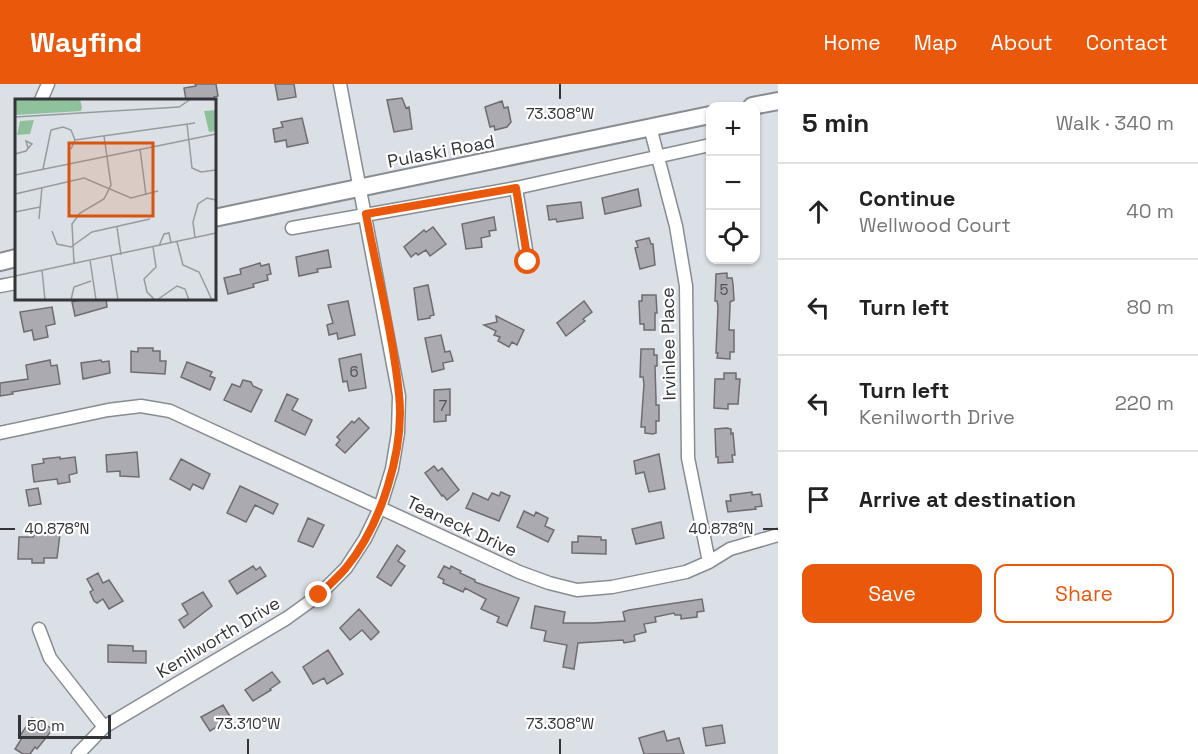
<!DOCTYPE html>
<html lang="en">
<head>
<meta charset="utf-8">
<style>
  :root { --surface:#fff; --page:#f6f6f6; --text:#222; --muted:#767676; --line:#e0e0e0; --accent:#ea580c }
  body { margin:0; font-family:"Space Grotesk",sans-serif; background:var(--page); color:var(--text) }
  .controls { position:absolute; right:18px; top:18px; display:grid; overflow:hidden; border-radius:12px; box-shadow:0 2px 4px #0004 }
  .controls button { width:54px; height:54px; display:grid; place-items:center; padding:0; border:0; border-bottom:2px solid var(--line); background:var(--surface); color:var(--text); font:30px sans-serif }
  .scale { position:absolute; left:18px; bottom:15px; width:93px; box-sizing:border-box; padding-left:6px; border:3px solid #323437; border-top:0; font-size:16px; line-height:21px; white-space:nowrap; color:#323437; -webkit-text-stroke:4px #fff; paint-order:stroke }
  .stop { position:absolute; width:18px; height:18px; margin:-14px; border:4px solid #ea580c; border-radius:50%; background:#fff }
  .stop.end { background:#ea580c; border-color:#fff; box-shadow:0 2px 6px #0008 }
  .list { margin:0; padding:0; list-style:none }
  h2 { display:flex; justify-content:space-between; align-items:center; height:78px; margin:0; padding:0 24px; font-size:26px }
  h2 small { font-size:20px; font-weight:400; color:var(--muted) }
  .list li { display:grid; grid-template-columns:39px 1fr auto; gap:18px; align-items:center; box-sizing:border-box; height:96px; padding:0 24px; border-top:2px solid var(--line) }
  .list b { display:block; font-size:22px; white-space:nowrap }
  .list p { margin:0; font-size:20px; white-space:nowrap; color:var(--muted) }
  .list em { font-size:20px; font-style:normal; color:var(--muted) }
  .actions { display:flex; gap:12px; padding:18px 24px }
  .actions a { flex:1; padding:14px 0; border:2px solid var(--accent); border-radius:12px; text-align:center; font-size:21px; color:var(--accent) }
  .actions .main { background:var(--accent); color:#fff }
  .icon { flex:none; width:33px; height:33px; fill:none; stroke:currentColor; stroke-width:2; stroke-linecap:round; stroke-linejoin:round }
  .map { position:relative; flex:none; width:778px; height:670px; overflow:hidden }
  header { display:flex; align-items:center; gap:36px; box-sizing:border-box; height:84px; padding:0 30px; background:var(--accent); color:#fff }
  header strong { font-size:28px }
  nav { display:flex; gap:33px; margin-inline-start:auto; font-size:21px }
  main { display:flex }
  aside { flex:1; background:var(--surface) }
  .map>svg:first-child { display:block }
  .building { fill:#acaab1; stroke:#6e6c72; stroke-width:1.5 }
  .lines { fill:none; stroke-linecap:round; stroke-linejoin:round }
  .minor-casing { stroke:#878c92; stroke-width:15 }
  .secondary-casing { stroke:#878c92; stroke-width:20 }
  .minor { stroke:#fff; stroke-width:12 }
  .secondary { stroke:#fff; stroke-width:16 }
  .route { stroke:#ea580c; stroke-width:8 }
  .ticks { fill:none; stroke:#323437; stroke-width:2 }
  .labels { text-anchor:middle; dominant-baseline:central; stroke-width:4.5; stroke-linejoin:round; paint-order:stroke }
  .number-label { font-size:15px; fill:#505256 }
  .street-label { font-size:18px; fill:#323437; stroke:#fff }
  .inset-road { fill:none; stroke:#979ba0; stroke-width:1.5 }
  .view { fill:#d65510; fill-opacity:0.15; stroke:#d65510; stroke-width:3 }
  .inset-edge { fill:none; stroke:#323437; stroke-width:3 }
  .ticks-label { font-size:15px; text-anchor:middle; fill:#323437; stroke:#fff; stroke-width:4.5; stroke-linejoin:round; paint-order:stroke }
</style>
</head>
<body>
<header>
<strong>Wayfind</strong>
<nav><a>Home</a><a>Map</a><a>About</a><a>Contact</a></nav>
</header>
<main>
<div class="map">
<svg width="778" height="670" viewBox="0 0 778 670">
  <rect width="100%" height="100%" fill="#dbe0e6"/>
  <path class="building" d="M195,0H216L218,12L214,13L215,16H186L184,4L196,2Z
    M275,0H294L296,13L278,16Z
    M402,14L406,24L409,23L412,45L394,48L387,16Z
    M502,17L504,24L508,23L511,38L507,43L495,46L494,42L490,43L485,23Z
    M302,34L308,59L287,63L286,56L275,58L273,45L283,43L281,38Z
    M638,105L641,122L605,130L602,114Z
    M581,118L583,134L557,138L556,135L549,136L547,122Z
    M494,133L496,146L489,147L490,152L481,154L482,163L466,165L462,140Z
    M433,143L446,160L430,172L426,166L418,171L416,169L411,173L404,163L424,146L426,148Z
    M649,154L651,160H653L655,181L640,185L635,164L638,163L636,157Z
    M328,166L331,183L317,185L318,188L299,192L296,173Z
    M260,179L261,182L269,180L271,190L267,191L268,196L253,200L254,203L228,210L224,194L241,190L240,185Z
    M727,189V194H732L733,200L734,216L730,218V223L729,246H734V268H730V275L717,274L718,269H716L718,223L717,217H715L716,190Z
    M428,201L434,231L430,232V234L418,236L414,204Z
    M642,211H656L657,229H655V246H644V240H640L639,217H642Z
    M88,214H106L107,223L75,232L72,218Z
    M348,217L355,251L338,255L337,249L329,251L327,241L333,239L328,221Z
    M584,217L592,228L583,235L585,237L566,252L557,239Z
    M52,223L55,240L46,242L48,253L34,256L32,246L24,248L20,228Z
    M496,232L524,246L517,261L512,258L509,263L498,257L500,253L494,251L496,247L484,241L497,238Z
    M441,251L445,268L450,267L453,277L443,279L444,285L432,288L425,254Z
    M138,264H153V267H160V277H166L165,290L131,288V267L138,268Z
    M641,265H654V271H657V282H655L656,315V321H659V337H656V349L653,350L645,349V343H641L644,300L643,293H640Z
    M361,270L366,304L349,307L347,297L343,298L339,275Z
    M50,276L51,282L57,281L60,300L12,308L13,310L0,312V299L28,295L26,281Z
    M101,276L102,278L109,277L110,289L83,295L81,279Z
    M187,278L212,288L210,292L215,294L210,306L181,293Z
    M724,289H736V295H740L738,320H728V325L714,324L715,295H724Z
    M243,296L251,298L253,302L262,306L251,328L224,316L232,300L240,303Z
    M450,305V331H446V337L434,338V306Z
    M287,310L298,315L292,326L312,336L305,351L275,337Z
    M359,334L369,344L345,369L336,361L340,356L337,353L352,337L354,339Z
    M727,344L731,345V350L733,349L735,371H732L733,378L718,379V373H716L715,345Z
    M137,368L139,393L120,392V387L107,388L106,371Z
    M659,370L665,405L649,408L644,388L636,390L634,377Z
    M60,373V375L75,373L77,389L69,391L70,398L58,400L57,395L34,398L32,381L44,379L43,375Z
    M181,375L210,390L203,405L193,400L190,406L170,395Z
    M434,382L438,387L442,384L459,406L447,416L443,411L442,412L425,389Z
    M240,402L278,420L273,430L255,421L246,438L227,429Z
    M38,404L41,420L29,422L26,406Z
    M501,408L510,412L499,437L466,424L473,409L488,416L492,409L499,412Z
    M752,408V411L760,410L762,422L755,423L756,425L728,428L726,417H731L730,411Z
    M524,427L534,432L536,428L548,434L545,442L554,446L548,458L517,443Z
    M308,434L324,441L313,463L298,457Z
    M661,438L664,454L636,460L632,445Z
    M35,449L60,450L57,474H44V479H32V475H18L19,453H33Z
    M578,452L601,453V456H606V470L572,469V458H578Z
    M397,461L405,467L398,477L405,482L391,502L377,493Z
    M253,482L256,486L260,483L266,492L237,510L229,497Z
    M444,482L450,485L451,482L461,487L460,489L475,496V498L519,514L507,542L497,538L499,533L481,525L486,515L465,504L463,508L443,499L444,496L438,493Z
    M98,489L103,499L109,496L123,517L109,525L103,515L97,519L94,517L90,508L93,506L87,495Z
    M203,508L212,522L184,544L179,536L188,530L182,520Z
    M702,515L704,527L697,528V533L681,535V531H675L674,529L655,533L656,538L644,540L646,548L634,551L635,557L624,559L623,556L578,559L574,585L563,583L567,561L544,557L546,547L531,544L535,522L565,528L563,539H594L625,537L623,528L629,526Z
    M359,525L379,548L371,556L362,546L350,556L340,544Z
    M108,561L133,562V567H146V579L108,578Z
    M328,566L343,590L327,600L324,594L313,600L303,583Z
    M272,588L280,598L270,605L271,606L253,617L245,606Z
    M223,621L231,634L210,647L201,633Z
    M32,634L53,645L37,665L35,663L30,670H23L15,665L22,654L19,653Z
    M722,641L725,659L706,662L703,644Z
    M664,647L667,657L679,654L684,670H644L639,654Z"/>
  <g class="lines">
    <defs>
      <path id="minor" d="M41,16L48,0
        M650,43L676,142L686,202L688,374L709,478
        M516,104L528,178
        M292,144L516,104L710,61
        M0,202L16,199
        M0,349L108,326L141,322L170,327L519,488L549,499L577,506L612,503L686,488L709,478L730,465L778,451
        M39,545L50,574L104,643
        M78,670L104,643L287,534L319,511L346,484L365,455L380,424L392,385L398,349L399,312L340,0"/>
      <path id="secondary" d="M752,22L778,17
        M214,134L710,31
        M0,178L16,174"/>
    </defs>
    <use href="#minor" class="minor-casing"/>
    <use href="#secondary" class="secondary-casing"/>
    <use href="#minor" class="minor"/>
    <use href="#secondary" class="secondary"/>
  </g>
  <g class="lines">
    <path class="route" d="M319,511C328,502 337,494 345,485C381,442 405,366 399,310C393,251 377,189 366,130L516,104L528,178"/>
  </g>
  <path class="ticks" d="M560,0V15M0,445H15M763,445H778M248,655V670M560,655V670"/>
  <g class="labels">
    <g class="number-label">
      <text x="724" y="205">5</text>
      <text x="354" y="287">6</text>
      <text x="443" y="321">7</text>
    </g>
    <g class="street-label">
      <text transform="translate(441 67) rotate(-11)">Pulaski Road</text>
      <text transform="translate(668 260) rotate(-91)">Irvinlee Place</text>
      <text transform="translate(462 442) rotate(25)">Teaneck Drive</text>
      <text transform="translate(218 553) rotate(-31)">Kenilworth Drive</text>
    </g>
  </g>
  <g transform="translate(15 15)">
    <rect width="201" height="201" fill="#dbe0e6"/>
    <path d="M0,0H65L67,8L66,12L0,16ZM201,11V32L194,33L189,12ZM19,21L15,35L2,36L5,22Z" fill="#8ec19c"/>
    <path class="inset-road" d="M0,18L164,8L176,0M172,25L177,69L186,73L201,71M36,31L48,28L56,31L60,41L56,50M60,41L180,24M125,50L131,96M0,55L11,52L15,47L17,45L11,42L13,49M28,70L36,31M0,76L201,35M0,95L69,79L116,99L143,92M0,113L25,108M24,120L27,88M102,128L106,156M37,132L42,145L56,148L77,133L135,120M180,139L178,123L183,105L192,99L201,101M162,143L168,166L184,173L197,201M144,147L149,135L154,134L156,144M138,148L141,168L129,180L132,193L140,201M96,157L103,201M75,161L81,201M59,164L57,125L65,114L89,100L96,86L89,37M27,171L30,201M0,177L201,134M0,197V177M56,201L59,188L76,182M142,201L162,187L170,190L174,201"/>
    <path class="view" d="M54,44H138V117H54Z"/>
    <rect width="201" height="201" class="inset-edge"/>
  </g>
  <g class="ticks-label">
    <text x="560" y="35">73.308°W</text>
    <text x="57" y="450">40.878°N</text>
    <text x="721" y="450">40.878°N</text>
    <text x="248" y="645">73.310°W</text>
    <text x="560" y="645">73.308°W</text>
  </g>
</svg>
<div class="controls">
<button>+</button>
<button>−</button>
<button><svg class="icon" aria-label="locate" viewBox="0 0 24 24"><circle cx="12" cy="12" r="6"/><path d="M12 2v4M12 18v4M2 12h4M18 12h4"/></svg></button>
</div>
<div class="scale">50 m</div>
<div class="stop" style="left:528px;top:178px"></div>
<div class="stop end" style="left:319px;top:511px"></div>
</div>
<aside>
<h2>5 min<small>Walk · 340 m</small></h2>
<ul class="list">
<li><svg class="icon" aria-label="ahead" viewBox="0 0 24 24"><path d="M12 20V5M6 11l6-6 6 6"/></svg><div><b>Continue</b><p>Wellwood Court</p></div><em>40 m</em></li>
<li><svg class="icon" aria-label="left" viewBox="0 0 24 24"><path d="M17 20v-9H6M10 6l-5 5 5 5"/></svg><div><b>Turn left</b></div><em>80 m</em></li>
<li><svg class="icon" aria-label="left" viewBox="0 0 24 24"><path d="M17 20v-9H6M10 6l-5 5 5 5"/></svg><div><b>Turn left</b><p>Kenilworth Drive</p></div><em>220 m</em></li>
<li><svg class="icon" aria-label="arrive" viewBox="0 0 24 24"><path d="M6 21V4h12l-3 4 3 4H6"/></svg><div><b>Arrive at destination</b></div></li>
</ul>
<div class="actions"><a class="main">Save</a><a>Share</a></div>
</aside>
</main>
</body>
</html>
